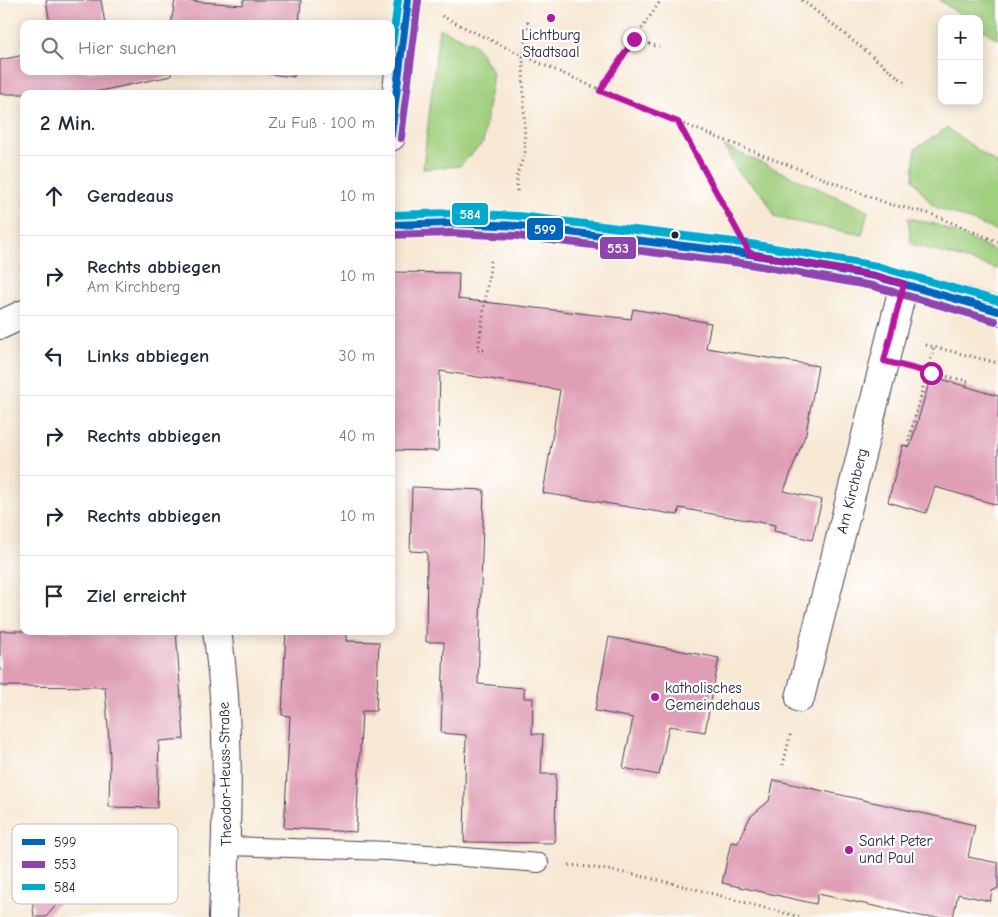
<!DOCTYPE html>
<html lang="de">
<head>
<meta charset="utf-8">
<style>
  :root { --surface:#fff; --page:#f6f6f7; --text:#1f2937; --muted:#747a83; --line:#e0e1e3 }
  body { margin:0; font-family:"Comic Neue",sans-serif; background:var(--page); color:var(--text) }
  .controls { position:absolute; right:15px; top:15px; display:grid; overflow:hidden; border-radius:10px; box-shadow:0 2px 12px #0003 }
  .controls button { width:45px; height:45px; display:grid; place-items:center; padding:0; border:0; border-bottom:1px solid var(--line); background:var(--surface); color:var(--text); font:25px sans-serif }
  .stop { position:absolute; width:15px; height:15px; margin:-11px; border:4px solid #b5179e; border-radius:50%; background:#fff }
  .stop.end { background:#b5179e; border-color:#fff; box-shadow:0 1px 5px #0008 }
  .list { margin:0; padding:0; list-style:none }
  h2 { display:flex; justify-content:space-between; align-items:center; height:65px; margin:0; padding:0 20px; font-size:21px }
  h2 small { font-size:16px; font-weight:400; color:var(--muted) }
  .list li { display:grid; grid-template-columns:32px 1fr auto; gap:15px; align-items:center; box-sizing:border-box; height:80px; padding:0 20px; border-top:1px solid var(--line) }
  .list b { display:block; font-size:19px; white-space:nowrap }
  .list p { margin:0; font-size:16px; white-space:nowrap; color:var(--muted) }
  .list em { font-size:16px; font-style:normal; color:var(--muted) }
  .icon { flex:none; width:28px; height:28px; fill:none; stroke:currentColor; stroke-width:2; stroke-linecap:round; stroke-linejoin:round }
  .map { position:relative; flex:none; width:998px; height:917px; overflow:hidden }
  .search { position:absolute; background:var(--surface); box-shadow:0 2px 12px #0003; left:20px; top:20px; width:375px; height:55px; display:flex; align-items:center; gap:12px; box-sizing:border-box; padding:0 18px; border-radius:10px; color:var(--muted); font-size:19px }
  .panel { position:absolute; background:var(--surface); box-shadow:0 2px 12px #0003; left:20px; top:90px; width:375px; height:545px; border-radius:10px }
  .map>svg:first-child { display:block }
  .green { fill:#a0cf7e; stroke:#61785c }
  .building { fill:#df9eb6 }
  .lines { fill:none; stroke-linecap:round; stroke-linejoin:round }
  .service-casing { stroke:#424052; stroke-width:20 }
  .minor-casing { stroke:#424052; stroke-width:30 }
  .secondary-casing { stroke:#424052; stroke-width:30 }
  .path { stroke:#424052; stroke-width:3; stroke-dasharray:1 4; stroke-linecap:butt }
  .service { stroke:#fff; stroke-width:18 }
  .minor { stroke:#fff; stroke-width:28 }
  .secondary { stroke:#fff; stroke-width:28 }
  .bus-1-casing { stroke:#fff; stroke-width:11 }
  .bus-2-casing { stroke:#fff; stroke-width:11 }
  .bus-3-casing { stroke:#fff; stroke-width:11 }
  .bus-1 { stroke:#0065bd; stroke-width:8 }
  .bus-2 { stroke:#8e44ad; stroke-width:8 }
  .bus-3 { stroke:#00a9ce; stroke-width:8 }
  .route { stroke:#b5179e; stroke-width:6 }
  .poi-dot { fill:#b5179e; stroke:#fff; stroke-width:2 }
  .bus-dot { fill:#22223b; stroke:#fff; stroke-width:2 }
  .labels { text-anchor:middle; dominant-baseline:central; stroke-width:4.5; stroke-linejoin:round; paint-order:stroke }
  .poi-label { font-size:15px; fill:#22223b; stroke:#fff; text-anchor:start }
  .street-label { font-size:15px; fill:#22223b; stroke:#fff }
  .key { fill:#fff; stroke:#bdbdc4; stroke-width:1 }
  .key-label { font-size:14px; fill:#22223b }
  .line-badge { stroke:#fff; stroke-width:2 }
  .badge-label { font-size:14px; text-anchor:middle; font-weight:bold; fill:#fff }
</style>
</head>
<body>
<div class="map">
<svg width="998" height="917" viewBox="0 0 998 917">
  <rect width="100%" height="100%" fill="#fff"/>
  <filter id="ink" filterUnits="userSpaceOnUse"><feTurbulence type="fractalNoise" baseFrequency=".02" numOctaves="2"/><feDisplacementMap in="SourceGraphic" scale="10" xChannelSelector="R" yChannelSelector="G"/><feConvolveMatrix kernelMatrix="1 2 1 2 8 2 1 2 1" color-interpolation-filters="sRGB"/></filter>
  <filter id="wash" filterUnits="userSpaceOnUse"><feTurbulence type="fractalNoise" baseFrequency=".0096" numOctaves="4" result="noise"/><feDisplacementMap in="SourceGraphic" scale="20" xChannelSelector="R" yChannelSelector="G"/><feGaussianBlur stdDeviation="1.12" result="paint"/><feColorMatrix in="noise" values="0 0 0 0 0 0 0 0 0 0 0 0 0 0 0 0 0 1.4 0 .05"/><feComposite in="paint" operator="in"/></filter>
  <g filter="url(#wash)">
    <rect width="100%" height="100%" fill="#f7e8d4"/>
    <path class="green" d="M939,0H998V40L979,27V19H967Z
      M439,28L475,44L493,73L483,143L460,166L423,169Z
      M947,128L998,164V231L933,206L913,180L915,149Z
      M724,146L868,211L862,235L776,218L764,196L738,172Z
      M908,218L935,224L998,252V269L911,244Z"/>
    <g id="blocks">
      <path class="building" d="M46,0H101L105,24H50Z
        M175,0L243,5V0H301L299,24H171Z
        M24,55V71H171V76L86,94H0V60Z
        M244,71H294V77Z
        M391,272L459,273L458,299L631,319L633,309L711,323L706,348L818,366L806,433L784,491L822,500L812,540L774,531L775,525L679,508L678,515L543,493L560,390L440,371L438,451L391,450Z
        M931,376L998,396V505L935,487L926,513L888,502L903,445L910,447Z
        M412,487L484,490L478,684L524,688V698H533L532,734H543L541,774H556L555,843L464,842L466,735L441,733L444,642H426L427,552L410,551Z
        M0,631H176L184,739L159,741L157,808L109,807L110,756L105,687L0,686Z
        M286,631H347V641L379,642L376,711H362L356,832L284,828L290,716L282,715Z
        M609,637L719,658L705,732L669,726L659,775L623,768L633,718L595,711Z
        M774,780L975,825L968,857L998,863V888L992,891L990,901L958,894L953,917H925L818,894L816,904L722,883L731,842L738,843L750,817L769,801Z
        M84,873L46,917H34L30,878Z"/>
    </g>
  </g>
  <g filter="url(#ink)">
    <use href="#blocks" fill-opacity="0" stroke="#424052" stroke-width="1"/>
    <g class="lines">
      <defs>
        <path id="service" d="M226,846L390,851L539,863"/>
        <path id="minor" d="M391,137L408,0
          M217,631C231,725 227,822 223,917
          M800,698L904,284"/>
        <path id="secondary" d="M391,225L450,223L519,226L750,254L875,276L998,311
          M0,325L24,314"/>
      </defs>
      <use href="#service" class="service-casing"/>
      <use href="#minor" class="minor-casing"/>
      <use href="#secondary" class="secondary-casing"/>
      <path class="path" d="M802,0L907,84
        M442,16C586,90 738,145 889,204L931,214L998,242
        M635,39L659,47
        M600,91L661,0
        M679,122L729,216
        M517,191V174L525,153L523,58L528,21
        M926,345L998,363
        M484,350H478L491,260
        M918,370L968,381L966,387
        M907,446L934,347
        M783,765L791,732
        M569,865C647,872 724,898 800,917"/>
      <use href="#service" class="service"/>
      <use href="#minor" class="minor"/>
      <use href="#secondary" class="secondary"/>
      <defs>
        <path id="bus-1" d="M391,135L408,0
          M391,225L450,223L519,226L750,254L875,276L998,311"/>
        <path id="bus-2" d="M401,138L418,1
          M391,235L450,233L518,236L749,264L873,286L995,321"/>
        <path id="bus-3" d="M391,54L398,0
          M391,215L450,213L519,216L751,244L877,266L998,301"/>
      </defs>
      <use href="#bus-1" class="bus-1-casing"/>
      <use href="#bus-2" class="bus-2-casing"/>
      <use href="#bus-3" class="bus-3-casing"/>
      <use href="#bus-1" class="bus-1"/>
      <use href="#bus-2" class="bus-2"/>
      <use href="#bus-3" class="bus-3"/>
    </g>
  </g>
  <g class="lines" filter="url(#ink)">
    <path class="route" d="M634,39L600,91L678,122L750,254L875,276L904,284L884,361L931,373"/>
  </g>
  <g class="poi-dot">
    <circle cx="551" cy="18" r="5"/>
    <circle cx="655" cy="697" r="5"/>
    <circle cx="849" cy="850" r="5"/>
  </g>
  <circle class="bus-dot" cx="675" cy="235" r="4.5"/>
  <g class="labels">
    <g class="poi-label">
      <text x="551" y="35" text-anchor="middle">Lichtburg<tspan x="551" dy="17">Stadtsaal</tspan></text>
      <text x="665" y="688">katholisches<tspan x="665" dy="17">Gemeindehaus</tspan></text>
      <text x="859" y="841">Sankt Peter<tspan x="859" dy="17">und Paul</tspan></text>
    </g>
    <g class="street-label">
      <text transform="translate(852 491) rotate(-76)">Am Kirchberg</text>
      <text transform="translate(225 774) rotate(-91)">Theodor-Heuss-Straße</text>
    </g>
  </g>
  <rect x="12" y="824" width="166" height="80" rx="8" class="key"/>
  <rect x="22" y="839" width="23" height="6" fill="#0065bd"/>
  <rect x="22" y="861" width="23" height="7" fill="#8e44ad"/>
  <rect x="22" y="884" width="23" height="6" fill="#00a9ce"/>
  <g class="key-label">
    <text x="54" y="847">599</text>
    <text x="54" y="869">553</text>
    <text x="54" y="892">584</text>
  </g>
  <g class="line-badge">
    <rect x="451" y="202" width="38" height="24" rx="5" fill="#00a9ce"/>
    <rect x="526" y="217" width="38" height="24" rx="5" fill="#0065bd"/>
    <rect x="599" y="236" width="38" height="24" rx="5" fill="#8e44ad"/>
  </g>
  <g class="badge-label">
    <text x="470" y="219">584</text>
    <text x="545" y="234">599</text>
    <text x="618" y="253">553</text>
  </g>
</svg>
<div class="controls">
<button>+</button>
<button>−</button>
</div>
<div class="stop" style="left:931px;top:373px"></div>
<div class="stop end" style="left:634px;top:39px"></div>
<div class="search"><svg class="icon" aria-label="search" viewBox="0 0 24 24"><circle cx="10" cy="10" r="6"/><path d="M15 15l6 6"/></svg>Hier suchen</div>
<section class="panel">
<h2>2 Min.<small>Zu Fuß · 100 m</small></h2>
<ul class="list">
<li><svg class="icon" aria-label="ahead" viewBox="0 0 24 24"><path d="M12 20V5M6 11l6-6 6 6"/></svg><div><b>Geradeaus</b></div><em>10 m</em></li>
<li><svg class="icon" aria-label="right" viewBox="0 0 24 24"><path d="M7 20v-9h11M14 6l5 5-5 5"/></svg><div><b>Rechts abbiegen</b><p>Am Kirchberg</p></div><em>10 m</em></li>
<li><svg class="icon" aria-label="left" viewBox="0 0 24 24"><path d="M17 20v-9H6M10 6l-5 5 5 5"/></svg><div><b>Links abbiegen</b></div><em>30 m</em></li>
<li><svg class="icon" aria-label="right" viewBox="0 0 24 24"><path d="M7 20v-9h11M14 6l5 5-5 5"/></svg><div><b>Rechts abbiegen</b></div><em>40 m</em></li>
<li><svg class="icon" aria-label="right" viewBox="0 0 24 24"><path d="M7 20v-9h11M14 6l5 5-5 5"/></svg><div><b>Rechts abbiegen</b></div><em>10 m</em></li>
<li><svg class="icon" aria-label="arrive" viewBox="0 0 24 24"><path d="M6 21V4h12l-3 4 3 4H6"/></svg><div><b>Ziel erreicht</b></div></li>
</ul>
</section>
</div>
</body>
</html>
